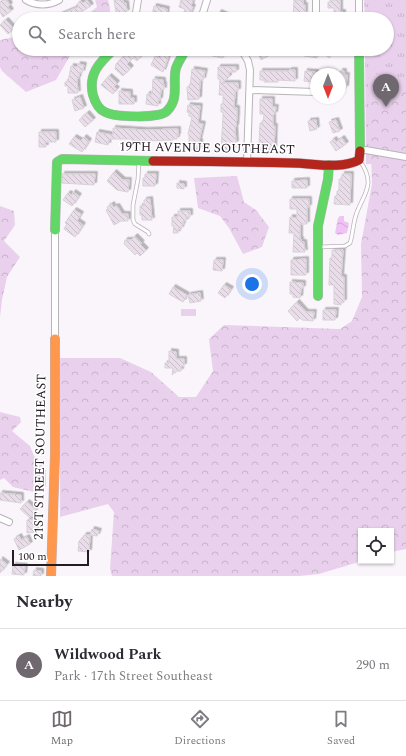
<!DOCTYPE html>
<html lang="en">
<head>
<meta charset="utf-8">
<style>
  :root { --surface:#fff; --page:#f7f7f7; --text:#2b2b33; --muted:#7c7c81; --line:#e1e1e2; --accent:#6f686f }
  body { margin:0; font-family:Spectral,serif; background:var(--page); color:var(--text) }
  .controls { position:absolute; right:12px; bottom:12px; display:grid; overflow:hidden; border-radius:0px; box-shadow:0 1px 3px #0004 }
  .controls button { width:36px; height:36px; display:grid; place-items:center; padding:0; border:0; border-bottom:1px solid var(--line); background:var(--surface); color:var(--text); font:20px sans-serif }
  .compass { position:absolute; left:310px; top:68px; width:36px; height:36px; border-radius:50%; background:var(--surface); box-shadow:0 1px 3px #0004; rotate:180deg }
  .scale { position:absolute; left:12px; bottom:10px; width:77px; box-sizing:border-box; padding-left:4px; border:2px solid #241c24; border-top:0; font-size:11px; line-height:14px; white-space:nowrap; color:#241c24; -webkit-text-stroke:3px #fff; paint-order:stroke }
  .you { position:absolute; left:252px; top:284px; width:14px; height:14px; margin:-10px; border:3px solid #fff; border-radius:50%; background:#1a73e8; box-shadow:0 0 0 6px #1a73e833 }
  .badge { display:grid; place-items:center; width:26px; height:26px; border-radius:50%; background:var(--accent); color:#fff; font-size:13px; font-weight:700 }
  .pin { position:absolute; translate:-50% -33px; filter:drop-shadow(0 1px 2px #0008) }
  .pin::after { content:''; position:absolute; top:21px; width:14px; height:12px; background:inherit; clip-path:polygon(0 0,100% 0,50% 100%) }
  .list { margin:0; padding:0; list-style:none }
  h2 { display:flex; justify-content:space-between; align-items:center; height:52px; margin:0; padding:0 16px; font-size:17px }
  h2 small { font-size:13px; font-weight:400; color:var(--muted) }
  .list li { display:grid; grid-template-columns:26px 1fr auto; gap:12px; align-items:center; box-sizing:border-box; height:72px; padding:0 16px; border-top:1px solid var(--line) }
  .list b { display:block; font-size:15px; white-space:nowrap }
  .list p { margin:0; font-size:13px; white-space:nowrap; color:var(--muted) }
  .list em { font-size:13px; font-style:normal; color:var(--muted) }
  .icon { flex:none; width:22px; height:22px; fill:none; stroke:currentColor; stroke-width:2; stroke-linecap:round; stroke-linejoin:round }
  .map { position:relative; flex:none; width:406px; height:576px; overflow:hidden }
  .search { position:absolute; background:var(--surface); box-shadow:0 1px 3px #0004; left:12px; right:12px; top:12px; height:44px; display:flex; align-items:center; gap:10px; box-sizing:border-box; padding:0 14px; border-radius:22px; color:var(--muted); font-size:15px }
  .sheet { height:124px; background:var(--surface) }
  nav { display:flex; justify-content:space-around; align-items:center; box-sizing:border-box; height:56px; border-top:1px solid var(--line); background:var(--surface); font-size:11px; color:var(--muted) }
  nav a { display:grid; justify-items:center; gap:2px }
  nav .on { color:var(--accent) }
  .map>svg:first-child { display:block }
  .grass { fill:url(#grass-tufts) }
  .forest { fill:url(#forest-crowns) }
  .garden { fill:#e9d0ec }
  .water { fill:url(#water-waves) }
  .building { fill:url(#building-back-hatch); stroke:#d7d1d8; filter:url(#shadow) }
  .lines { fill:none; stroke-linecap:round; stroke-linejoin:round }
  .lane-casing { stroke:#b9b3ba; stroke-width:4.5 }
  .street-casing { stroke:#b9b3ba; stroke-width:8 }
  .fast-casing { stroke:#b9b3ba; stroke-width:10 }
  .slow-casing { stroke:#b9b3ba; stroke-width:10 }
  .jam-casing { stroke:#b9b3ba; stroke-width:10 }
  .lane { stroke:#fefefe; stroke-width:3 }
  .street { stroke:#fefefe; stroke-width:6 }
  .fast { stroke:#63d668; stroke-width:9 }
  .slow { stroke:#ff974d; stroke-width:9 }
  .jam { stroke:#b3261e; stroke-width:9 }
  .labels { text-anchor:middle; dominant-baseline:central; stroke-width:3; stroke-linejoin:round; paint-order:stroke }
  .street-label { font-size:13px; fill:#241c24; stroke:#fff }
</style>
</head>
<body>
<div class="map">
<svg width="406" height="576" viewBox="0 0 406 576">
  <defs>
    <pattern id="grass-tufts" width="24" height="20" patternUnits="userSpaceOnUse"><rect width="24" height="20" fill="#e9d0ec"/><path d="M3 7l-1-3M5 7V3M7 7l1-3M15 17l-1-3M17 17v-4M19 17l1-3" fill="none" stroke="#c8b2ca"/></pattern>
    <pattern id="forest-crowns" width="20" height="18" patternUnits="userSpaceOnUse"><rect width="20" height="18" fill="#e9d0ec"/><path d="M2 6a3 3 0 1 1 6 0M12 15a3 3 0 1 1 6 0" fill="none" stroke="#c8b2ca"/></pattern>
    <pattern id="water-waves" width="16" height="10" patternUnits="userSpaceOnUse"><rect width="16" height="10" fill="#f0c3f5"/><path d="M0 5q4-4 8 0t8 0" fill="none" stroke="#cea7d2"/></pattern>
    <pattern id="building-back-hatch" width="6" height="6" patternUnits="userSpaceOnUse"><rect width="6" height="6" fill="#e9ddea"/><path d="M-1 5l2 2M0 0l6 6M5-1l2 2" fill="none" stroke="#c8bdc9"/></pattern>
    <filter id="shadow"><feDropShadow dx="2.5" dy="-2.5" stdDeviation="0" flood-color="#0004"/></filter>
  </defs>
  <rect width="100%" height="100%" fill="#faf5fb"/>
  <path class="grass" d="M364,0H406V164H366L365,49H387V19H365Z"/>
  <path class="forest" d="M95,0H108C110,7 112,13 106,19H81L97,7Z
    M19,36V49H74L56,80L26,92L2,71L0,67V40Z
    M368,71L391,80L406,78V153L370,148Z
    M371,155L390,156L406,160V549L391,552V531H361L362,561L319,574L299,576H112L110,569L114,512L108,504L60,517V358H120L151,372L179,397H196L213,371L209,339L224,325L340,329L352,321L362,297L361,244L372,184Z
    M237,176L244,202L256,210L269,227L262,247L243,254L229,228L220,216L198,208L194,178Z
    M0,206L14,211L15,225L4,241L20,257L7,277L2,300L0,317Z
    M0,412L20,417L21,422L12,431L30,446L34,456L46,470V486L34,492L13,487L4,478L0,480Z"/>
  <path class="garden" d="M181,309H196V316H181Z"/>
  <path class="water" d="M340,216H344V221L349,223L347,233L338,235L335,233L338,218Z"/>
  <path class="building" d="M2,0H7L10,5L8,7L11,11L3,17L0,12V2Z
    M87,0L91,6L73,17L74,19H61L59,15L78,7L76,5L81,1L83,3Z
    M114,0H123V3H126L127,12L116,13Z
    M181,0H193L191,6L193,7L188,19H181L185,9L179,7Z
    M294,0H303V5H305V14H299L298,19H293Z
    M331,0H340V12H343V19H334V8H328V2H331Z
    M154,6L167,9L166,15L163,14L162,18L152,15Z
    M219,12L235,19H216Z
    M6,20L14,29L8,34L0,25Z
    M81,49H99L93,54L91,52L86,56Z
    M131,49H140L144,52L137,61L133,58L127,64L131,68L123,76L115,69L116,64L124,56L125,57Z
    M165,49H174L171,56L169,55L163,72L151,65L155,56L160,58Z
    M201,49H218L225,50L223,58L212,56V53L200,51Z
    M256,49H268L270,55L261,60Z
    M305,49H314L318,51L317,58L304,56Z
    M323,49H337L329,58L321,51Z
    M78,64L84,65L82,73L80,72L78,79H77L78,93H68V86H65V82H68L71,66L77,67Z
    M218,67H236V72H229V77L222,83H238V91H235L234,108H237V116L236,127H235L236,143L233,145V150H221L223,116V112H221V104H223V95H219L220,79H218Z
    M192,69L205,71L203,80H200L199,99L188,100L187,87L190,86Z
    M289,70H295V81L278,80V82H264V80H260V71H289Z
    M305,71L316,72V85H311V82L304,81Z
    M340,71H344V75H347L346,88L340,87Z
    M109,76L117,83L114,87L117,89L113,94L101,85Z
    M153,79L163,80V84H164V90L161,89L160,100H158V106L146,104L147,94H152Z
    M119,91L130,92V98H134V104H119Z
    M80,97L84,108L75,111L72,100Z
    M260,99H272V107H276L275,114H273V126H275L274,149H272V151H261V144H259L260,123H263L264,114H260Z
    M188,105L200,106L198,123L203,124L199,141H200V150H189V134H188L192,117L189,116V113L187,112Z
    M87,113L93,120L85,127L79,120Z
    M316,120L317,129L310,131L308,121Z
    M336,120L340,131L333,133L329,122Z
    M113,128L145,130L178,129V136H177V139H173V140L144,141H132V139H109L108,145L95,142L97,132L113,135Z
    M39,132H56V142H45L46,147H39Z
    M74,137L81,141L84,137L89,141L82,152L69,144Z
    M342,138L346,144L336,151L330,142L334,139L336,142Z
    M114,172L123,180H129L128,192L117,190L107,181Z
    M62,174H95L94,185L62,183Z
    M145,174H156L155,186H143V178H145Z
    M342,174H351L350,205L334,204L335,196H337V191H339V179H342Z
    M307,180V188H292V181Z
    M177,183L184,184V189L177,188Z
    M73,192L79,196L72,206L63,200L68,193L72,195Z
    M150,199L152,220H142V215H140V206H144V200Z
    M290,199H309V207H307V224H300V239H301V242H304L305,252H293L294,233H289L290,217L297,218V209H290Z
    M112,204L113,207L117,206L122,214H128V221H121L114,225L106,210L108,209L107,207Z
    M74,210L81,214L77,221L83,225L75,237L64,229L67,224L65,223Z
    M178,211H190V217H186V221H183V225H182L181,229H178V233H173L174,226H172V217H178Z
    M135,236L142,243L140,244L146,250L140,256L137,253L135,255L124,244L125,240H131Z
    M332,250H343L341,277H344V302H341V305L334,304V285H329L330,258H332Z
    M306,259V275H291V260Z
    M214,260H223L222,271L213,270Z
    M290,282L303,283V288H301L300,298L293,297V294H290Z
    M224,285L231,289L225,298L218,293Z
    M173,287L187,295L183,302L169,294Z
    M200,293L201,301L190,303L188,295Z
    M297,302L306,312H314L313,321L302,320L300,318L297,321L288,311Z
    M323,310H336L335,320H323Z
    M169,351L176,352V359H184V366H181V371H177L172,375L173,368H165V363H169Z
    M0,493L21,495V503L0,500Z
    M27,502L36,510L30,518L20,509Z
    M35,519L37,532L27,533V520Z
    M92,529L99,531L97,536L90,535Z
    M84,535H90L89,552L78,551L79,541L83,538Z
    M19,536L21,540L27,537L30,544L19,550L14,539Z
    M0,559L7,564L0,573Z
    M13,565L25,566L24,575L12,574Z
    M34,570L41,571V576H33Z"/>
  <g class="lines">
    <defs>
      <path id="lane" d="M139,162L138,179L133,205V220L135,224L148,232L149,234
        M320,247L345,246L350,243C353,234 353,224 356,215C363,194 377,185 360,161"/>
      <path id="street" d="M26,0C36,6 49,6 59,0
        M316,0V19
        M359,0V19
        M135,19L138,0
        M201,19L207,0
        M241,49L248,61L250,70L247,162
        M250,90L316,92
        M360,149L406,157
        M55,339V230
        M0,518L9,522"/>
      <path id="fast" d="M114,49C99,63 88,74 93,95C95,102 98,109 105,112C114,117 160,119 167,111C180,98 172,83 176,68C178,62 183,55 186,49
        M359,49L360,151
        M55,230L57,162L62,159L153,161
        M318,296V226L328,179L329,165"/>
      <path id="slow" d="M51,576L55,455V339"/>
      <path id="jam" d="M153,161C200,161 246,162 292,163C314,163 339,170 359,160L360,151"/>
    </defs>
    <use href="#lane" class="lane-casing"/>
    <use href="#street" class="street-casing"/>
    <use href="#fast" class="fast-casing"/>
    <use href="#slow" class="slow-casing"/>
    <use href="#jam" class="jam-casing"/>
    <use href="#lane" class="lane"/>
    <use href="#street" class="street"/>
    <use href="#fast" class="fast"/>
    <use href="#slow" class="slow"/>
    <use href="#jam" class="jam"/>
  </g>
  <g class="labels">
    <g class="street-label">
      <text transform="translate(207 148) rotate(1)">19TH AVENUE SOUTHEAST</text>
      <text transform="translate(40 457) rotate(-89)">21ST STREET SOUTHEAST</text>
    </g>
  </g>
</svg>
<div class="controls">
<button><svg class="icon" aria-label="locate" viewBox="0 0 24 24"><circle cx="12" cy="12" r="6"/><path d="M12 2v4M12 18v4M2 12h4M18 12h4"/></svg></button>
</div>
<svg class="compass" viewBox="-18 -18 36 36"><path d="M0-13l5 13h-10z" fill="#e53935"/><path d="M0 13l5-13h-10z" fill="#7c7c81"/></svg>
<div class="scale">100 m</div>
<div class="you"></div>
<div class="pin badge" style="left:386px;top:107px">A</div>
<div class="search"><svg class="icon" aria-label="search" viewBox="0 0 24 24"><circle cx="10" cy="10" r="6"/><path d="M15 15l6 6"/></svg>Search here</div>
</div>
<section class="sheet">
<h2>Nearby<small></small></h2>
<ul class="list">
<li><span class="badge">A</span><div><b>Wildwood Park</b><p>Park · 17th Street Southeast</p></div><em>290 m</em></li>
</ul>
</section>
<nav>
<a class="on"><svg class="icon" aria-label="map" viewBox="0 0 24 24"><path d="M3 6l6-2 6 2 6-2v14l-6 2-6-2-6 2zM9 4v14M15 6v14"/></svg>Map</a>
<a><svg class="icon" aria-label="directions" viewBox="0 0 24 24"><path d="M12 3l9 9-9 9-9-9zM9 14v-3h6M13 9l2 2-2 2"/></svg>Directions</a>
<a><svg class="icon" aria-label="saved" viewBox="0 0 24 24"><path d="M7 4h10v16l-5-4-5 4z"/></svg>Saved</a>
</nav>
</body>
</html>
